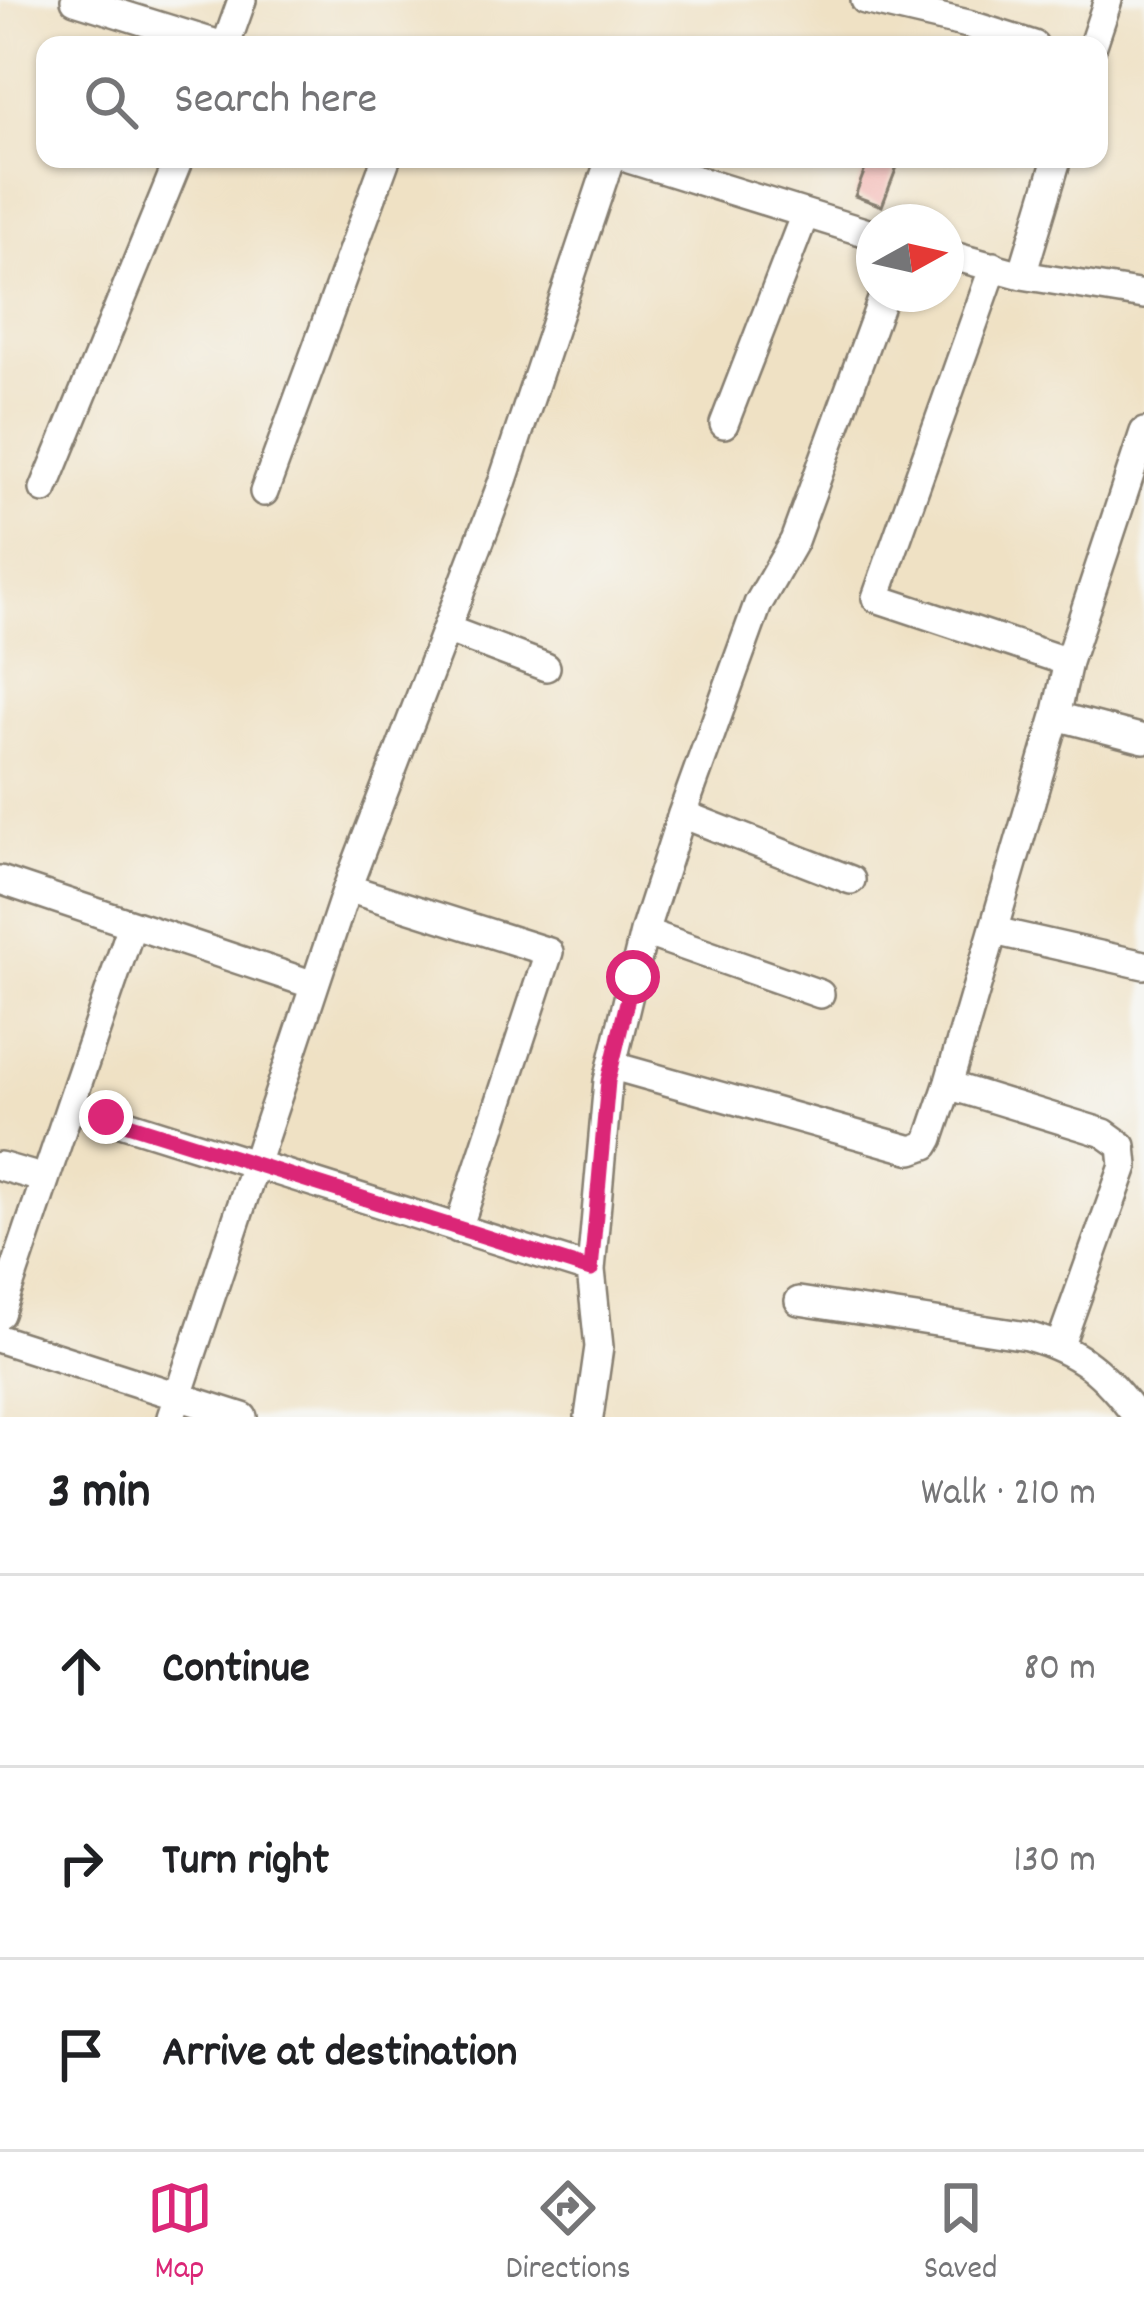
<!DOCTYPE html>
<html lang="en">
<head>
<meta charset="utf-8">
<style>
  :root { --surface:#fff; --page:#f2f2f2; --text:#202124; --muted:#757577; --line:#e0e0e0; --accent:#db2777 }
  body { margin:0; font-family:Dekko,sans-serif; background:var(--page); color:var(--text) }
  .compass { position:absolute; left:856px; top:204px; width:108px; height:108px; border-radius:50%; background:var(--surface); box-shadow:0 3px 9px #0004; rotate:82deg }
  .stop { position:absolute; width:36px; height:36px; margin:-27px; border:9px solid #db2777; border-radius:50%; background:#fff }
  .stop.end { background:#db2777; border-color:#fff; box-shadow:0 3px 12px #0008 }
  .list { margin:0; padding:0; list-style:none }
  h2 { display:flex; justify-content:space-between; align-items:center; height:156px; margin:0; padding:0 48px; font-size:51px }
  h2 small { font-size:39px; font-weight:400; color:var(--muted) }
  .list li { display:grid; grid-template-columns:78px 1fr auto; gap:36px; align-items:center; box-sizing:border-box; height:192px; padding:0 48px; border-top:3px solid var(--line) }
  .list b { display:block; font-size:45px; white-space:nowrap }
  .list em { font-size:39px; font-style:normal; color:var(--muted) }
  .icon { flex:none; width:66px; height:66px; fill:none; stroke:currentColor; stroke-width:2; stroke-linecap:round; stroke-linejoin:round }
  .map { position:relative; flex:none; width:1144px; height:1417px; overflow:hidden }
  .search { position:absolute; background:var(--surface); box-shadow:0 3px 9px #0004; left:36px; right:36px; top:36px; height:132px; display:flex; align-items:center; gap:30px; box-sizing:border-box; padding:0 42px; border-radius:24px; color:var(--muted); font-size:45px }
  .sheet { height:732px; background:var(--surface) }
  nav { display:flex; justify-content:space-around; align-items:center; box-sizing:border-box; height:168px; border-top:3px solid var(--line); background:var(--surface); font-size:33px; color:var(--muted) }
  nav a { display:grid; justify-items:center; gap:6px }
  nav .on { color:var(--accent) }
  .map>svg:first-child { display:block }
  .building { fill:#f39f9b }
  .lines { fill:none; stroke-linecap:round; stroke-linejoin:round }
  .minor-casing { stroke:#867e70; stroke-width:32 }
  .minor { stroke:#fff; stroke-width:27 }
  .route { stroke:#db2777; stroke-width:15 }
</style>
</head>
<body>
<div class="map">
<svg width="1144" height="1417" viewBox="0 0 1144 1417">
  <rect width="100%" height="100%" fill="#f6f6f2"/>
  <filter id="ink" filterUnits="userSpaceOnUse"><feTurbulence type="fractalNoise" baseFrequency=".00833" numOctaves="2"/><feDisplacementMap in="SourceGraphic" scale="24" xChannelSelector="R" yChannelSelector="G"/><feConvolveMatrix kernelMatrix="1 2 1 2 8 2 1 2 1" color-interpolation-filters="sRGB"/></filter>
  <filter id="wash" filterUnits="userSpaceOnUse"><feTurbulence type="fractalNoise" baseFrequency=".004" numOctaves="4" result="noise"/><feDisplacementMap in="SourceGraphic" scale="48" xChannelSelector="R" yChannelSelector="G"/><feGaussianBlur stdDeviation="2.7" result="paint"/><feColorMatrix in="noise" values="0 0 0 0 0 0 0 0 0 0 0 0 0 0 0 0 0 1.4 0 .05"/><feComposite in="paint" operator="in"/></filter>
  <g filter="url(#wash)">
    <rect width="100%" height="100%" fill="#efe1c4"/>
    <g id="blocks">
      <path class="building" d="M869,159H900L882,206L855,196Z"/>
    </g>
  </g>
  <g filter="url(#ink)">
    <use href="#blocks" fill-opacity="0" stroke="#867e70" stroke-width="3"/>
    <g class="lines">
      <defs>
        <path id="minor" d="M75,0L220,45
          M865,0L968,24L1034,45
          M226,45L242,0
          M1093,45L1108,0
          M629,159L874,235
          M946,254L1022,275L1144,295
          M994,266L876,598L1068,662
          M1022,275L1057,159
          M724,424L805,214
          M44,489L179,159
          M264,492L386,159
          M446,629L546,667
          M1056,716L1144,739
          M682,814L851,880
          M0,880L314,985
          M347,888L549,952L458,1229
          M994,931L1144,965
          M644,932L820,994
          M613,1066L912,1150L926,1145L930,1138L948,1085
          M70,1106L132,925
          M0,1166L45,1179
          M799,1301L1027,1336C1080,1351 1105,1373 1137,1417
          M0,1314L70,1106L591,1270
          M0,1339L243,1417
          M1060,1345L1124,1166L1122,1146L1104,1133L948,1085L1056,716L1068,662L1144,432
          M171,1417L347,888L502,483L610,159
          M589,1417L599,1347L591,1270L608,1081L644,932L682,814L758,604L794,541L884,294"/>
      </defs>
      <use href="#minor" class="minor-casing"/>
      <use href="#minor" class="minor"/>
    </g>
  </g>
  <g class="lines" filter="url(#ink)">
    <path class="route" d="M106,1117L591,1270L608,1081L633,977"/>
  </g>
</svg>
<svg class="compass" viewBox="-18 -18 36 36"><path d="M0-13l5 13h-10z" fill="#e53935"/><path d="M0 13l5-13h-10z" fill="#757577"/></svg>
<div class="stop" style="left:633px;top:977px"></div>
<div class="stop end" style="left:106px;top:1117px"></div>
<div class="search"><svg class="icon" aria-label="search" viewBox="0 0 24 24"><circle cx="10" cy="10" r="6"/><path d="M15 15l6 6"/></svg>Search here</div>
</div>
<section class="sheet">
<h2>3 min<small>Walk · 210 m</small></h2>
<ul class="list">
<li><svg class="icon" aria-label="ahead" viewBox="0 0 24 24"><path d="M12 20V5M6 11l6-6 6 6"/></svg><div><b>Continue</b></div><em>80 m</em></li>
<li><svg class="icon" aria-label="right" viewBox="0 0 24 24"><path d="M7 20v-9h11M14 6l5 5-5 5"/></svg><div><b>Turn right</b></div><em>130 m</em></li>
<li><svg class="icon" aria-label="arrive" viewBox="0 0 24 24"><path d="M6 21V4h12l-3 4 3 4H6"/></svg><div><b>Arrive at destination</b></div></li>
</ul>
</section>
<nav>
<a class="on"><svg class="icon" aria-label="map" viewBox="0 0 24 24"><path d="M3 6l6-2 6 2 6-2v14l-6 2-6-2-6 2zM9 4v14M15 6v14"/></svg>Map</a>
<a><svg class="icon" aria-label="directions" viewBox="0 0 24 24"><path d="M12 3l9 9-9 9-9-9zM9 14v-3h6M13 9l2 2-2 2"/></svg>Directions</a>
<a><svg class="icon" aria-label="saved" viewBox="0 0 24 24"><path d="M7 4h10v16l-5-4-5 4z"/></svg>Saved</a>
</nav>
</body>
</html>
